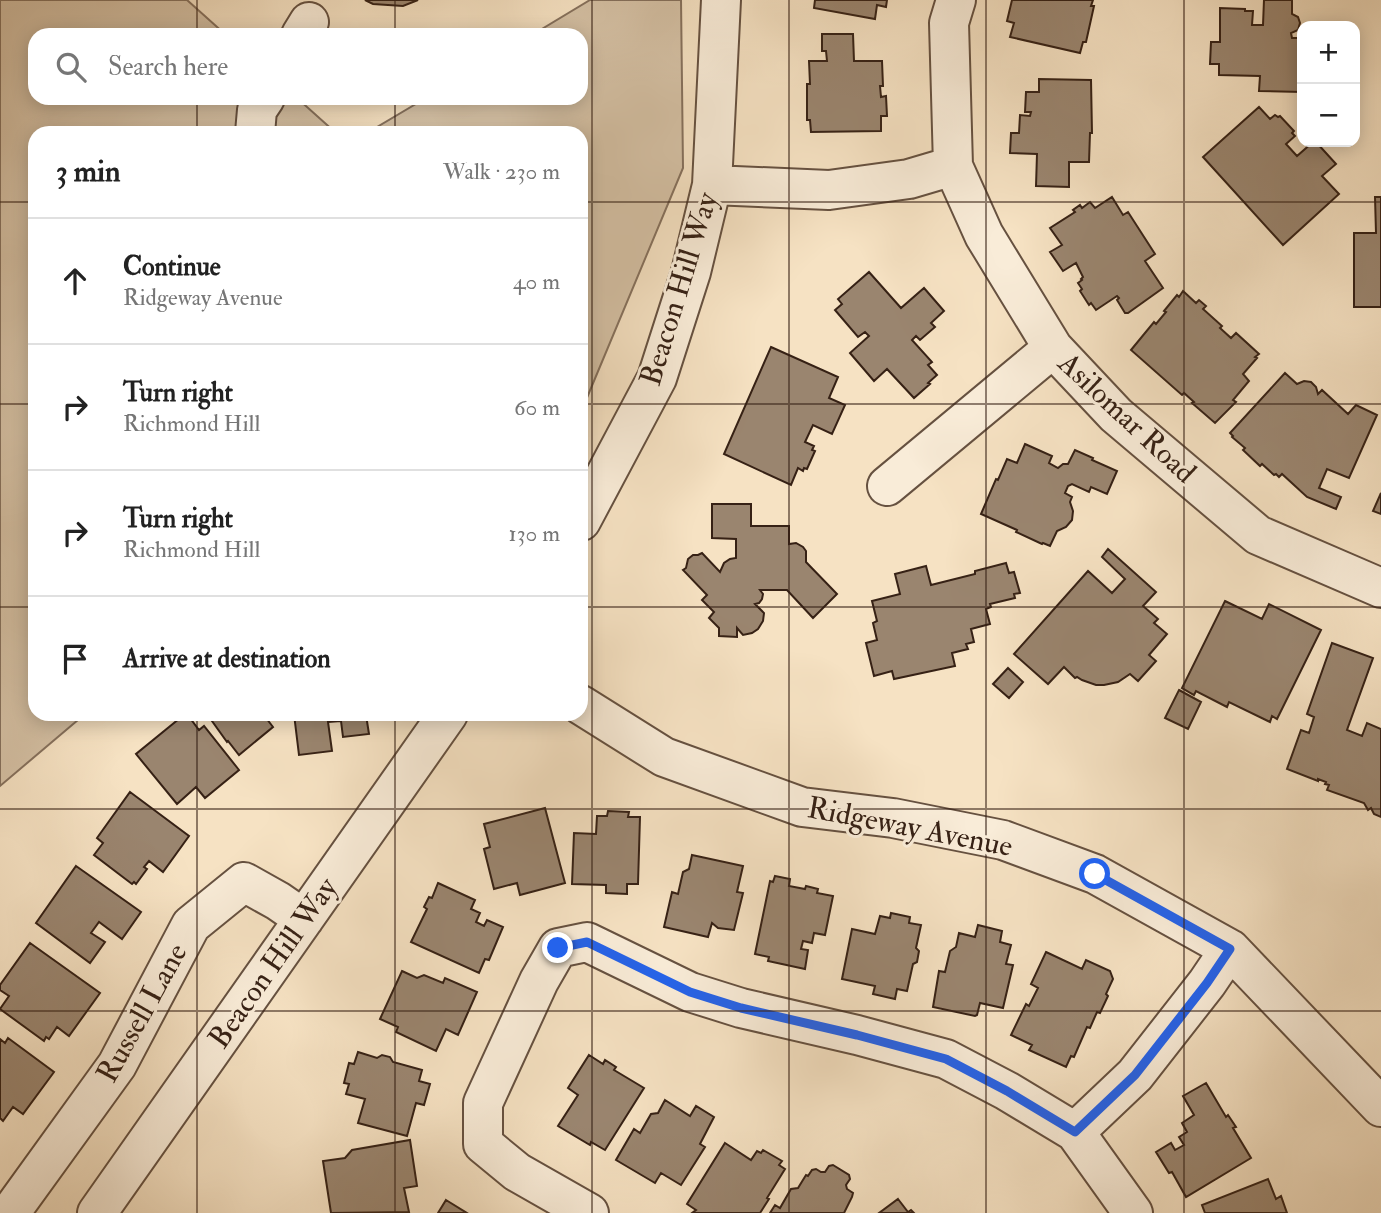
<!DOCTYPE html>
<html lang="en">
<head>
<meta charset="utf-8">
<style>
  :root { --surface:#fff; --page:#f2f2f2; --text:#222; --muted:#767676; --line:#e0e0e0 }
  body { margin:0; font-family:"IM FELL Double Pica",serif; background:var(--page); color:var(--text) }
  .controls { position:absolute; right:21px; top:21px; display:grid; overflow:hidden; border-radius:14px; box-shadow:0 4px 18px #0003 }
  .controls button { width:63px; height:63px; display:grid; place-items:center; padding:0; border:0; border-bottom:2px solid var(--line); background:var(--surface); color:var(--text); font:35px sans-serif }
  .stop { position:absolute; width:21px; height:21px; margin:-16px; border:5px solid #2563eb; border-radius:50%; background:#fff }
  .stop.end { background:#2563eb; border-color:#fff; box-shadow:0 2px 7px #0008 }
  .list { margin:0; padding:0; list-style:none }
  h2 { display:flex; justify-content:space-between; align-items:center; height:91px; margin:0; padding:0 28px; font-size:30px }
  h2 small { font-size:23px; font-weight:400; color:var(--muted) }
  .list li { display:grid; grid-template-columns:46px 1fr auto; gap:21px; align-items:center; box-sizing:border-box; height:126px; padding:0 28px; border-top:2px solid var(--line) }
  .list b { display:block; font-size:26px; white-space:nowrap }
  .list p { margin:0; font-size:23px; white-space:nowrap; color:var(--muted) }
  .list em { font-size:23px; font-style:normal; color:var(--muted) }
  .icon { flex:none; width:38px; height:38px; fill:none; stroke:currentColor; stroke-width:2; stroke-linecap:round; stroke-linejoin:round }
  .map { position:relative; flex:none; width:1381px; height:1213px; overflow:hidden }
  .search { position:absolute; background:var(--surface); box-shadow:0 4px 18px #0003; left:28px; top:28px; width:560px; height:77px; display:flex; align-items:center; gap:18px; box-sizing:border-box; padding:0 24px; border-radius:21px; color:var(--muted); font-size:26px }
  .panel { position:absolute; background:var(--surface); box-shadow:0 4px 18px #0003; left:28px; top:126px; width:560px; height:595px; border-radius:21px }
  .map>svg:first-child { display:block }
  .green { fill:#d5c1a5; stroke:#86715d; stroke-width:2 }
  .building { fill:#9a856f; stroke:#362115; stroke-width:2 }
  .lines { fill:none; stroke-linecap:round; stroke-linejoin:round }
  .minor-casing { stroke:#665140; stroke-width:42 }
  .minor { stroke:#f9ecd8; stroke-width:38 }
  .route { stroke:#2563eb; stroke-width:9 }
  .grid { fill:none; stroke:#362115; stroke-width:2; stroke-opacity:0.55 }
  .labels { text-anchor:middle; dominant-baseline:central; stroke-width:6; stroke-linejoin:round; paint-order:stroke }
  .street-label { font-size:30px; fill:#362115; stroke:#f9ecd8 }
</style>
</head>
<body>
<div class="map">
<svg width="1381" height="1213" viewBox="0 0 1381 1213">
  <rect width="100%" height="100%" fill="#f6e2c3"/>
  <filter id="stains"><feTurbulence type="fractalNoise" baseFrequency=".00286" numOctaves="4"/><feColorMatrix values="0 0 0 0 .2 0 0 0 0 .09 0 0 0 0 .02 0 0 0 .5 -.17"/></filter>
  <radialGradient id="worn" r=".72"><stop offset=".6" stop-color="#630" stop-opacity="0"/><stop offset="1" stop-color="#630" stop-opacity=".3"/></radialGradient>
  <path class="green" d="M0,0H187L226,35H35V98H297L336,133H35V714H85L0,786Z
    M590,0H681L683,168L581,412V133H367L426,98H581V35H532Z"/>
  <path class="building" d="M365,0H418L403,6L373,4Z
    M815,0H887L886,7L877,5L875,19L814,8Z
    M1012,0H1093L1091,6H1094L1086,42H1083L1080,53L1010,37L1014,23L1007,21Z
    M1264,0H1292V14L1298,17L1300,23L1298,30L1291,33L1292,38H1302V92L1259,91L1260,76L1219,75V64H1210L1211,42H1220V8L1245,9V11H1253L1252,25H1263Z
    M822,34H853L854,61H882L883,86H880L881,97L886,96L887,116H881V131L811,132L810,120H807V84H810L809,61H827L826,51H822Z
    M1039,79L1091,80L1092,133H1090L1089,162H1069V187L1036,186L1037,154L1010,153L1011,133H1019L1020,115L1030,116L1031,112H1025L1026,92H1039Z
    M1259,107L1270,119L1275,115L1278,117L1280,116L1294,131L1292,133L1295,136L1286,144L1297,156L1313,142H1316L1336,164L1322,176L1339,194L1283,245L1203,157Z
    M1112,197L1123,215L1128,212L1155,254L1145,261L1163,288L1128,313H1125L1117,300L1119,298L1117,296L1096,310L1091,303L1089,305L1080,291L1082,289L1078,283L1082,280L1081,279L1083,277L1076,263L1063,271L1050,252L1062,245L1050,228L1075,212L1073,210L1080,205L1082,208L1090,202L1095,208Z
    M1375,197H1381V307H1354V233H1376Z
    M869,272L901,308L924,288L944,311L931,323L935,327L920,340L916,336L912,340L932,362L928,365L937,375L928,383L930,384L914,398L887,369L874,381L850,353L869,336L865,332L858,337L835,310L842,304L838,299Z
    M1183,291L1196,303L1199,300L1206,306L1203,309L1222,326L1220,328L1231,338L1236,333L1259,354L1255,357L1257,358L1243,374L1249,381L1233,400L1236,402L1215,423L1192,403L1194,402L1184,393L1182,395L1131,350L1154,322L1156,324L1166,312L1164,311L1177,295L1179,297Z
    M771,347L838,377L829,398L845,405L832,434L813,425L805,442L814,446L812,450L815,451L807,469L804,468L803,471L798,468L791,485L724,454Z
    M1285,373L1297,384L1304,381L1311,382L1316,387L1318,394L1322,390L1348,414L1356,405L1377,415L1349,478L1327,469L1319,488L1341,497L1336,509L1307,497L1282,474L1279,477L1276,474L1274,475L1262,464L1260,466L1243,450L1245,448L1232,437L1233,436L1230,433Z
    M1025,444L1052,456L1049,463L1058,468L1063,464H1068L1075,450L1093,458L1092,460L1117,471L1107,494L1091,487L1089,492L1072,484L1068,486L1065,493L1072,497L1070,502L1073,511L1072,520L1066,527L1057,531L1050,546L1043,543L1042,544L1016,532L1017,530L981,514L996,479L998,480L1007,459L1017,463Z
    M1381,493V514L1373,511Z
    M712,504H751V526H789V544L796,543L803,547L806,551V562L837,594L813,618L787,590H760L763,594L762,599L759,603L755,604L764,613L763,621L758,629L752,633L743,635L737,628V637L719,636V628L709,618L714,612L702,600L707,595L683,570L686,568L688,559L693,555H698L702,553L720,572L724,563L730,559L736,558V539L712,538Z
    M1108,549L1156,592L1143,606L1158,619L1154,623L1167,634L1149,655L1156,661L1138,681L1130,674L1118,682L1104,685H1096L1082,680L1077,677L1075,678L1064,667L1048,684L1014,654L1088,571L1112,593L1125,579L1102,557Z
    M1006,563L1009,573L1014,572L1020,593L1014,594L1015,598L990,604L991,607L986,609L990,624L971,629L974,642L966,644L968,649L952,653L955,666L894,679L892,671L874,676L866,643L877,640L873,623L877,621L872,601L900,594L895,574L926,566L931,585L975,574V571Z
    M1225,601L1262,619L1269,604L1321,630L1277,719L1272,716L1270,722L1229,702L1227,707L1196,691L1194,695L1182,688Z
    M1332,643L1373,658L1347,730L1362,736L1367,723L1381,729V817L1374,814L1371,808L1368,810L1364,803L1327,790L1329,785L1325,784L1326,782L1318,779V781L1287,769L1301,730L1309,733L1314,717L1307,714Z
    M1008,668L1023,682L1009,698L993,684Z
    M1179,690L1201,702L1188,729L1165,718Z
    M185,714H187L199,730L204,726L239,770L205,798L196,787L177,804L136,754Z
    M207,714H263L273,727L239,755L228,741L227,742Z
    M294,714H364L366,715L369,734L343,737L341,721L328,722L332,751L299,755Z
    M130,792L189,836L163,872L149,861L144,867L147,869L136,884L134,882L132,884L94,855L103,843L97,838Z
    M545,808L565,883L520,895L517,883L494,889L484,849L490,847L484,824Z
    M608,811L629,812L628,817H640L638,884H627V894L606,893V885L572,884L574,833L596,834L597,816H607Z
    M692,855L743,866L737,892L743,893L734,930L718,928L712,923L708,937L664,927L672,892L678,894L683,872L689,869Z
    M76,866L141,912L122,939L99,922L91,933L105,942L90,963L36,923Z
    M775,876L790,879L789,886L805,889L806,886L818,889L817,893L833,896L825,935L814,933L812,943L803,941L801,949L808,950L805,969L768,961L769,957L755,954L770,881L773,882Z
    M438,883L475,900L471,909L480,913L476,922L484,926L487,920L503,927L489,960L485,959L479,973L411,942L427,909L424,907L429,897L432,898Z
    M891,913L910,917L909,923L921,925L916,948L919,951L917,962L913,964L907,991L897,989L895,999L873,994L875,986L842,979L852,929L875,934L880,916L890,918Z
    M978,925L1002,931L1000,942L1011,945L1006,964L1013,965L1003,1008L980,1003L977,1015L975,1016L933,1007L939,971L945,972L950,951L956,947L959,933L975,937Z
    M30,943L100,993L69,1036L57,1027L49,1039L46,1037L44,1041L0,1009L9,996L0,990V985Z
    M1046,952L1082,969L1086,960L1110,971L1113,979L1106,994L1108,996L1100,1013L1097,1012L1090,1028L1087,1027L1074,1057L1071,1056L1066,1067L1029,1050L1032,1045L1011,1035L1026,1004L1029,1006L1038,988L1031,984Z
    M402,971L417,978L424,975L443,983L445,978L477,992L458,1035L446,1029L436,1051L396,1032L398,1027L380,1019Z
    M8,1038L54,1072L23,1114L13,1107L3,1121L0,1118V1039L5,1043Z
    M358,1052L377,1058L382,1055L390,1057L393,1062L422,1070L419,1081L430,1084L424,1105L416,1103L407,1136L358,1123L365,1099L346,1094L349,1084L344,1083L349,1063L354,1064Z
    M589,1055L603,1064L605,1060L616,1067L614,1070L644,1088L605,1150L591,1142L590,1145L558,1126L578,1095L568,1088Z
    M1206,1083L1226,1117L1228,1115L1236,1127L1233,1128L1251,1158L1186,1197L1172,1172L1169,1173L1156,1152L1171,1143L1175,1150L1184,1145L1179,1137L1187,1132L1182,1123L1194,1115L1183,1096Z
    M665,1100L690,1116L696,1106L714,1117L700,1144L705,1147L681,1185L661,1173L655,1183L616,1160L634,1129L640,1133L651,1114L658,1113Z
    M410,1140L417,1186L404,1188L409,1212L331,1213L323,1161L345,1158L352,1150Z
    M725,1143L751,1160L757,1151L761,1153L763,1150L782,1161L779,1165L785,1169L767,1198L769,1199L760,1213H692L696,1210L687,1204Z
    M833,1165L849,1175L850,1179L846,1185L847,1189L853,1193L852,1197L844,1213H770L775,1205L780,1208L791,1189L798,1188L806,1175L808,1176L812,1170L816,1169L821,1172H825L829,1166Z
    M1268,1179L1276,1199L1281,1196L1287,1213H1205L1202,1205Z
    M898,1199L908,1212L911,1210L914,1213H879Z
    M446,1200L467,1213H438Z"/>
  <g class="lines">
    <defs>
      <path id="minor" d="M956,0L949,23L953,166L984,235L1053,348L1116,415L1258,535L1381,588
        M301,35L309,22
        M255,133L257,110L265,98
        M712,185L829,190L909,179L953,166
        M887,486L1053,348
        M581,521L657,378L691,272L712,185L721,0
        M581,705L664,757L802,807L893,818L1003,840L1095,874L1230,949L1381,1107
        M10,1213L117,1065L191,925L244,882L278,901L304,919
        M97,1213L448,714
        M589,1213L517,1172L483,1144V1103L539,981L558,948L587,942L690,992L741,1008L857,1035L946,1059L1007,1091L1075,1132
        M1133,1213L1075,1132L1135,1075L1207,983L1230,949"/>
    </defs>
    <use href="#minor" class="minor-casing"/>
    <use href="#minor" class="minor"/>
  </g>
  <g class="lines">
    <path class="route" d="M558,948L587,942L690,992L741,1008L857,1035L946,1059L1007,1091L1075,1132L1135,1075L1207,983L1230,949L1095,874"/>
  </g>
  <path class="grid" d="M197,0V35M395,0V35M592,0V1213M789,0V1213M986,0V1213M1184,0V1213M197,98V133M395,98V133M0,202H35M581,202H1381M0,404H35M581,404H1381M0,607H35M581,607H1381M197,714V1213M395,714V1213M0,809H1381M0,1011H1381"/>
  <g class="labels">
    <g class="street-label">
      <text transform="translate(679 289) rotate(-73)">Beacon Hill Way</text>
      <text transform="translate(1127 418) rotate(43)">Asilomar Road</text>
      <text transform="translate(910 827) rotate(11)">Ridgeway Avenue</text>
      <text transform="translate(273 963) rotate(-55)">Beacon Hill Way</text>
      <text transform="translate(142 1013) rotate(-61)">Russell Lane</text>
    </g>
  </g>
  <rect width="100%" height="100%" filter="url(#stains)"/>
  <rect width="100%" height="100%" fill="url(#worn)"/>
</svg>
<div class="controls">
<button>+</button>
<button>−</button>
</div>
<div class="stop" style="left:1095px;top:874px"></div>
<div class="stop end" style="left:558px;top:948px"></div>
<div class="search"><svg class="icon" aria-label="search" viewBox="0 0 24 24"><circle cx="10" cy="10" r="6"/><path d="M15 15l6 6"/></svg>Search here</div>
<section class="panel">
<h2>3 min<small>Walk · 230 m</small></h2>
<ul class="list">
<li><svg class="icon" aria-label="ahead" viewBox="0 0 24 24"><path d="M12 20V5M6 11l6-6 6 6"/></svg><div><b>Continue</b><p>Ridgeway Avenue</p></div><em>40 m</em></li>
<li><svg class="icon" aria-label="right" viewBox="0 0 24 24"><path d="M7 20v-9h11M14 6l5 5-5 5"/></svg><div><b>Turn right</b><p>Richmond Hill</p></div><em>60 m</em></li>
<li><svg class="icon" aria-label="right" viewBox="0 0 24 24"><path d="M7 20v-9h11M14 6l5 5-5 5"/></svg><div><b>Turn right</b><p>Richmond Hill</p></div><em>130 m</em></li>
<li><svg class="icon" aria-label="arrive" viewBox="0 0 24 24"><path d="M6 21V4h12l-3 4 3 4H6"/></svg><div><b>Arrive at destination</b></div></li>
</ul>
</section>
</div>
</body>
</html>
